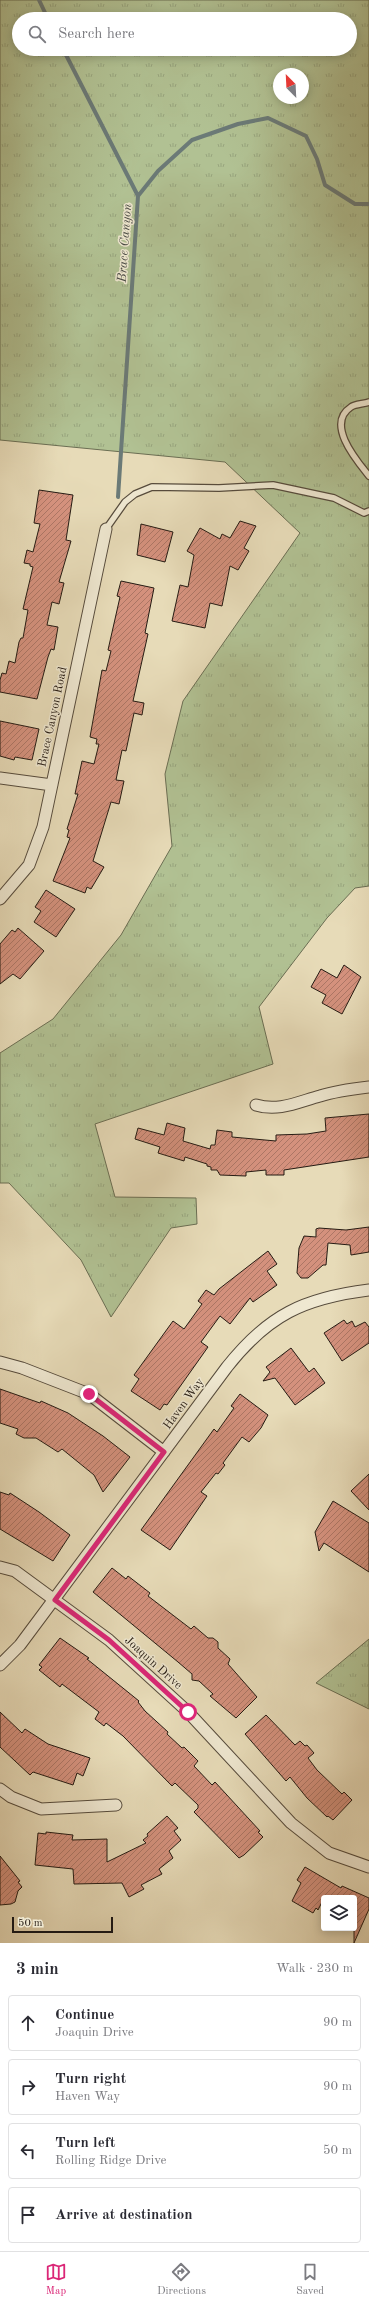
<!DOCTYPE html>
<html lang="en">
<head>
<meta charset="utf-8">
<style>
  :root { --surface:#fff; --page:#f2f2f3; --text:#2b2b33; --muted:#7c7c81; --line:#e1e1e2; --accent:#db2777 }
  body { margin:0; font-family:"Old Standard TT",serif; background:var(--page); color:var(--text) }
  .controls { position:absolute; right:12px; bottom:12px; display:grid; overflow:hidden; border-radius:4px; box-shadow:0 2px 10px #0003 }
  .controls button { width:36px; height:36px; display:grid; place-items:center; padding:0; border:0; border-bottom:1px solid var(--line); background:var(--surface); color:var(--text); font:20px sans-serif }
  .compass { position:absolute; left:273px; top:68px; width:36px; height:36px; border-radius:50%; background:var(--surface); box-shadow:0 2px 10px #0003; rotate:336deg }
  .scale { position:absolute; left:12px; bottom:10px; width:101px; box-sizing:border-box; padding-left:4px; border:2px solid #251b13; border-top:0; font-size:11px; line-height:14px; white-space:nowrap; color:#251b13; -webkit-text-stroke:3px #efe8d1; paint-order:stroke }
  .stop { position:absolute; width:12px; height:12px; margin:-9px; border:3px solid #db2777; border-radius:50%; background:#fff }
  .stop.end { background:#db2777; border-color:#fff; box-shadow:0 1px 4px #0008 }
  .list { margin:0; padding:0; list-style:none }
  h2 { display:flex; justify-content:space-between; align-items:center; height:52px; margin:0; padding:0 16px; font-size:17px }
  h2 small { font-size:13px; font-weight:400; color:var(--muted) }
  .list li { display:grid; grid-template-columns:26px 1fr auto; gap:12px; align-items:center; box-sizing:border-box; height:56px; margin:0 8px 8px; padding:0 8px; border:1px solid var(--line); border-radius:4px }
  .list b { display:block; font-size:15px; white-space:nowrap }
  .list p { margin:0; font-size:13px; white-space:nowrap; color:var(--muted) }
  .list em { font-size:13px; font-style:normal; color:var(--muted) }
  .icon { flex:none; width:22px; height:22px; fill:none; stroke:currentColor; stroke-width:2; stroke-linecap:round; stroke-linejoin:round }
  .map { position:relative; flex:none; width:369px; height:1943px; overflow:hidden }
  .search { position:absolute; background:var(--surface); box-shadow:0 2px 10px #0003; left:12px; right:12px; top:12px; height:44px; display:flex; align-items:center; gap:10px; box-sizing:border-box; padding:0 14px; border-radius:22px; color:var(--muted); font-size:15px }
  .sheet { height:308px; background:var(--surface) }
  nav { display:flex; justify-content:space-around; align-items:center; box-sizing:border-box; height:56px; border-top:1px solid var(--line); background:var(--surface); font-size:11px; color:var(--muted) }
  nav a { display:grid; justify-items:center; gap:2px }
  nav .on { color:var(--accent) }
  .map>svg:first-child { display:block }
  .grass { fill:url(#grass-tufts); stroke:#6b6e53; fill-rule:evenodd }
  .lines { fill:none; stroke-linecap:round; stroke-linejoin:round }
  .stream { stroke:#6b7a77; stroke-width:4 }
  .building { fill:url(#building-hatch); stroke:#251b13 }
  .service-casing { stroke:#564b3c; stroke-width:8 }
  .minor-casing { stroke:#564b3c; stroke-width:13 }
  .service { stroke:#efe8d1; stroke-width:5.5 }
  .minor { stroke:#efe8d1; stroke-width:11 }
  .route { stroke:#db2777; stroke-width:5 }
  .labels { text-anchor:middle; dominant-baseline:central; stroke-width:3; stroke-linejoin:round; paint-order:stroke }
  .street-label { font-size:12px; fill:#251b13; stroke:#efe8d1 }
  .water-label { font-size:13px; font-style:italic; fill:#484a45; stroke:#efe8d1 }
</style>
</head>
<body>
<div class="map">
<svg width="369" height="1943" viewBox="0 0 369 1943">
  <defs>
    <pattern id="grass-tufts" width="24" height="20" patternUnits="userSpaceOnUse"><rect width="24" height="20" fill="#b1c193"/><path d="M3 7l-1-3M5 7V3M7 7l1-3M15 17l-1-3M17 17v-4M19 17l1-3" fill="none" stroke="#98a57e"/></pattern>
    <pattern id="building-hatch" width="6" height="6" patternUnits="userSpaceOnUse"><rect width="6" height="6" fill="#d4917d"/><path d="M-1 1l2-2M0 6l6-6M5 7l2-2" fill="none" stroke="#ac7665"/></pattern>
  </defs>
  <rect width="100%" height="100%" fill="#e7dbb8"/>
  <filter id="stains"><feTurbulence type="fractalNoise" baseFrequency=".005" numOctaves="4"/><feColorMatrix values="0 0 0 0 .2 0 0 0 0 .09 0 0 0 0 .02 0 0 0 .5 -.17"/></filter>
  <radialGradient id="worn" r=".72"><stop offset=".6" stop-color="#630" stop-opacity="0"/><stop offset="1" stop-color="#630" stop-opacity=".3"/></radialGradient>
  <path class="grass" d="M0,0H369V886L355,888L327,918L259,1007L273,1064L95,1124L115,1197L196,1198L197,1224L171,1228L111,1317L81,1260L9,1183H0V1053L53,1019L121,935L172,846L165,774L183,701L300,533L225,462L0,440ZM19,19H350V49H19ZM279,74H303V98H279Z
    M369,1639V1709L316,1683Z"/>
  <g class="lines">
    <path class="stream" d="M39,0L48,19
      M63,49L138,196
      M118,497L138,196L158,171L192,140L238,124L268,118L306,136L317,159L325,185L355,204H369"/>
  </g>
  <path class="building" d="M39,490L73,495L66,540L71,541L59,582L64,583L59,604L52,602L47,625L58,627L54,650L51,649L48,657L37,699L0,692V680L2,673L6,674L9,661L15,663L19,642L21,638H23L28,610L23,609L33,567L30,566V564L24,563L27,550L33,552L40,524L34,523Z
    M240,521L256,526L244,548L249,551L238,570L230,566L222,606L210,603L205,628L172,621L180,585L188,587L194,555L187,551L200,528L220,539L222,534L230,538Z
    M141,524L173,532L165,562L137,555Z
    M121,581L154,588L145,633L148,634L133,701L144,703L142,715L134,713L126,751L122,750L116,780L124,781L119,804L111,802L93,861L104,867L91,889L87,887L85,893L53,881L70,838L67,837L69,830L67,829L78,794H75L82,761L94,764L99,744H96L97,739L90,737L102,670L106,671L111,651L108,650L120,597L117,596Z
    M0,721L39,729L32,760L15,757L14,760L0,756Z
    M46,890L75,909L56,937L34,922L41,911L35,907Z
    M18,928L44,951L20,979L13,974L0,984V944L12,930L15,932Z
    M344,965L361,977L342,1014L322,1003L326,995L311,987L321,969L337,978Z
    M369,1114V1157L284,1170V1175H266V1170L246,1172V1176L220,1175L217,1170H211V1167L207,1166V1164L185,1157L184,1161L158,1153L160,1147L135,1139L138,1128L164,1135L167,1123L185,1128L183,1141L210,1149L211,1145H215L217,1130L232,1132V1137L276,1141V1135L307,1134L326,1131L325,1118Z
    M369,1227V1252L351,1255L350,1245L328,1243L326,1265H323L308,1278H301L297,1273L299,1248L304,1236L316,1237V1229L319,1228L346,1230Z
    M268,1251L277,1264L267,1271L277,1285L253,1302L250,1298L230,1324L220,1316L201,1342L208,1347L167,1405L164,1404L160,1410L131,1391L139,1379L134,1375L173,1321L184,1329L202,1304L198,1301L206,1290L214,1295L219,1289Z
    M344,1320L347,1324L352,1321L355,1327L365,1322L369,1327V1343L342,1361L324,1333Z
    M291,1348L309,1372L314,1368L325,1383L295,1405L275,1378L263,1381L270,1372L266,1367Z
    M0,1389L40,1403L41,1401L68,1413L103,1436L130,1457L103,1492L94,1475L62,1449L58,1452L36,1438H24L16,1434L18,1429L0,1423Z
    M240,1394L268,1415L261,1428L249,1442L242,1437L223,1463L225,1465L218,1474L216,1473L201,1492L207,1496L170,1550L141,1530L214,1429L217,1432L234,1408L231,1406Z
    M369,1474V1510L351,1491Z
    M0,1492L9,1495L10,1493L39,1512L70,1535L53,1561L0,1529Z
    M333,1501L369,1523V1572L324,1543L319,1551L315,1532Z
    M112,1568L126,1579L128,1576L150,1593L148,1596L191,1629L194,1626L208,1638H213L218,1642V1648L230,1659L228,1664L257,1697L236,1718L210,1696L213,1694L199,1681L192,1680V1674L178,1662L93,1592Z
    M60,1638L89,1658L87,1659L139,1701L138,1702L145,1711L168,1732L167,1734L182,1748L184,1747L198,1761L194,1766L212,1785L215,1782L260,1831L258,1832L263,1837L244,1855L239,1858L194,1812L198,1808V1805L175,1783L172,1786L123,1736L106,1723L104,1726L95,1719L99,1712L62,1684L60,1687L39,1670L42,1667L39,1665Z
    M0,1712L22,1733L25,1729L48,1744L90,1758L83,1776L77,1773L73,1785L33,1772L30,1775L0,1747Z
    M266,1715L295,1745L300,1741L305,1746L307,1745L314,1753L308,1758L317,1770L342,1794L344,1792L352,1800L333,1820L328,1816L327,1817L307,1798L290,1777L286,1781L245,1734Z
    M167,1816L178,1828L174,1831L181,1840L169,1851L173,1858L159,1869L162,1874L141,1885L144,1889L129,1897L122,1883L74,1884L73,1869L35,1865L38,1833L46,1834V1832L73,1835L72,1840L107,1839V1862L146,1843L143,1840L148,1836L147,1834Z
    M0,1856L20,1881L18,1882L22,1887L18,1891L15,1902L11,1904L0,1905Z
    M305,1867L341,1888L342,1886L369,1898V1909L354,1943V1898H324L318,1910L316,1908L313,1913L292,1901L301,1883L297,1880Z"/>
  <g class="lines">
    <defs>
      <path id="service" d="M369,402C364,404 355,404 351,407C325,424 357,461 369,476
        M106,529L125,502L135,494L152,487L219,488L273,485L334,498L364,513L369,511"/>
      <path id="minor" d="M0,778L52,785
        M0,899L29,865L43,827L106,529
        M256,1105C278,1112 298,1102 320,1096C336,1091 352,1089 369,1087
        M0,1362L22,1368L89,1394L164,1452
        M0,1567L15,1571L109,1640L188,1712L291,1823L329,1853L369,1867
        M0,1665L20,1645L227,1367C268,1315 304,1298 369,1290
        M0,1789L11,1797L41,1809L116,1805"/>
    </defs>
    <use href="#service" class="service-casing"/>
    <use href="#minor" class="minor-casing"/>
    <use href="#service" class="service"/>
    <use href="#minor" class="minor"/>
  </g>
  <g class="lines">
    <path class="route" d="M89,1394L164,1452L55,1600L109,1640L188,1712"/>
  </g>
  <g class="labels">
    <g class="street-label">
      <text transform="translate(53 717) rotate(-78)">Brace Canyon Road</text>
      <text transform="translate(184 1404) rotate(-54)">Haven Way</text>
      <text transform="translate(153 1663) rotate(42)">Joaquin Drive</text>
    </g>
    <g class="water-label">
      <text transform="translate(125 243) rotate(-86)">Brace Canyon</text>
    </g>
  </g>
  <rect width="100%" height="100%" filter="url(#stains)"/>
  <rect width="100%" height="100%" fill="url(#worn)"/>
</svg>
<div class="controls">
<button><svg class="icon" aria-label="layers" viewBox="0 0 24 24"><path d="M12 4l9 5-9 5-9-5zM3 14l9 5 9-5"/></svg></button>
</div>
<svg class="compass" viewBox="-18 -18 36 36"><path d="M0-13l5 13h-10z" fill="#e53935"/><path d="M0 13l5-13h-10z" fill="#7c7c81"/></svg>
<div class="scale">50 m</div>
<div class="stop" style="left:188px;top:1712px"></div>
<div class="stop end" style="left:89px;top:1394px"></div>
<div class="search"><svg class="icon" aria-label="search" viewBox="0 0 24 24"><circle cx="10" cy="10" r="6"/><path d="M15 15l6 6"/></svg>Search here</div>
</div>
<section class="sheet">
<h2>3 min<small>Walk · 230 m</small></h2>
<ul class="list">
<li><svg class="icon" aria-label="ahead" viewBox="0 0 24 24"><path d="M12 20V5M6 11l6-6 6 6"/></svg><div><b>Continue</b><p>Joaquin Drive</p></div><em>90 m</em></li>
<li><svg class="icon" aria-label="right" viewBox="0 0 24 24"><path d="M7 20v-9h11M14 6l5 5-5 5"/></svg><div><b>Turn right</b><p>Haven Way</p></div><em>90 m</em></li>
<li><svg class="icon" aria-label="left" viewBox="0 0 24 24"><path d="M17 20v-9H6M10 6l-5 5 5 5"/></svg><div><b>Turn left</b><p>Rolling Ridge Drive</p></div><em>50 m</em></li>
<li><svg class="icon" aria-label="arrive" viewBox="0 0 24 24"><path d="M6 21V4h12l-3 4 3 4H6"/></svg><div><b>Arrive at destination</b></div></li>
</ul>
</section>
<nav>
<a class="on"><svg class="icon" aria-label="map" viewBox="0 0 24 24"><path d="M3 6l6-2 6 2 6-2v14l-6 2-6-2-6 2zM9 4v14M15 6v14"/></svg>Map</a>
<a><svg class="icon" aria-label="directions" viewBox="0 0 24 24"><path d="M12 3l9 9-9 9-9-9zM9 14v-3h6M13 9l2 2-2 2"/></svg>Directions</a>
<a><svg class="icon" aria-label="saved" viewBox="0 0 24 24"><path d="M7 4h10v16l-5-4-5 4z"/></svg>Saved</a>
</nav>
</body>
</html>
